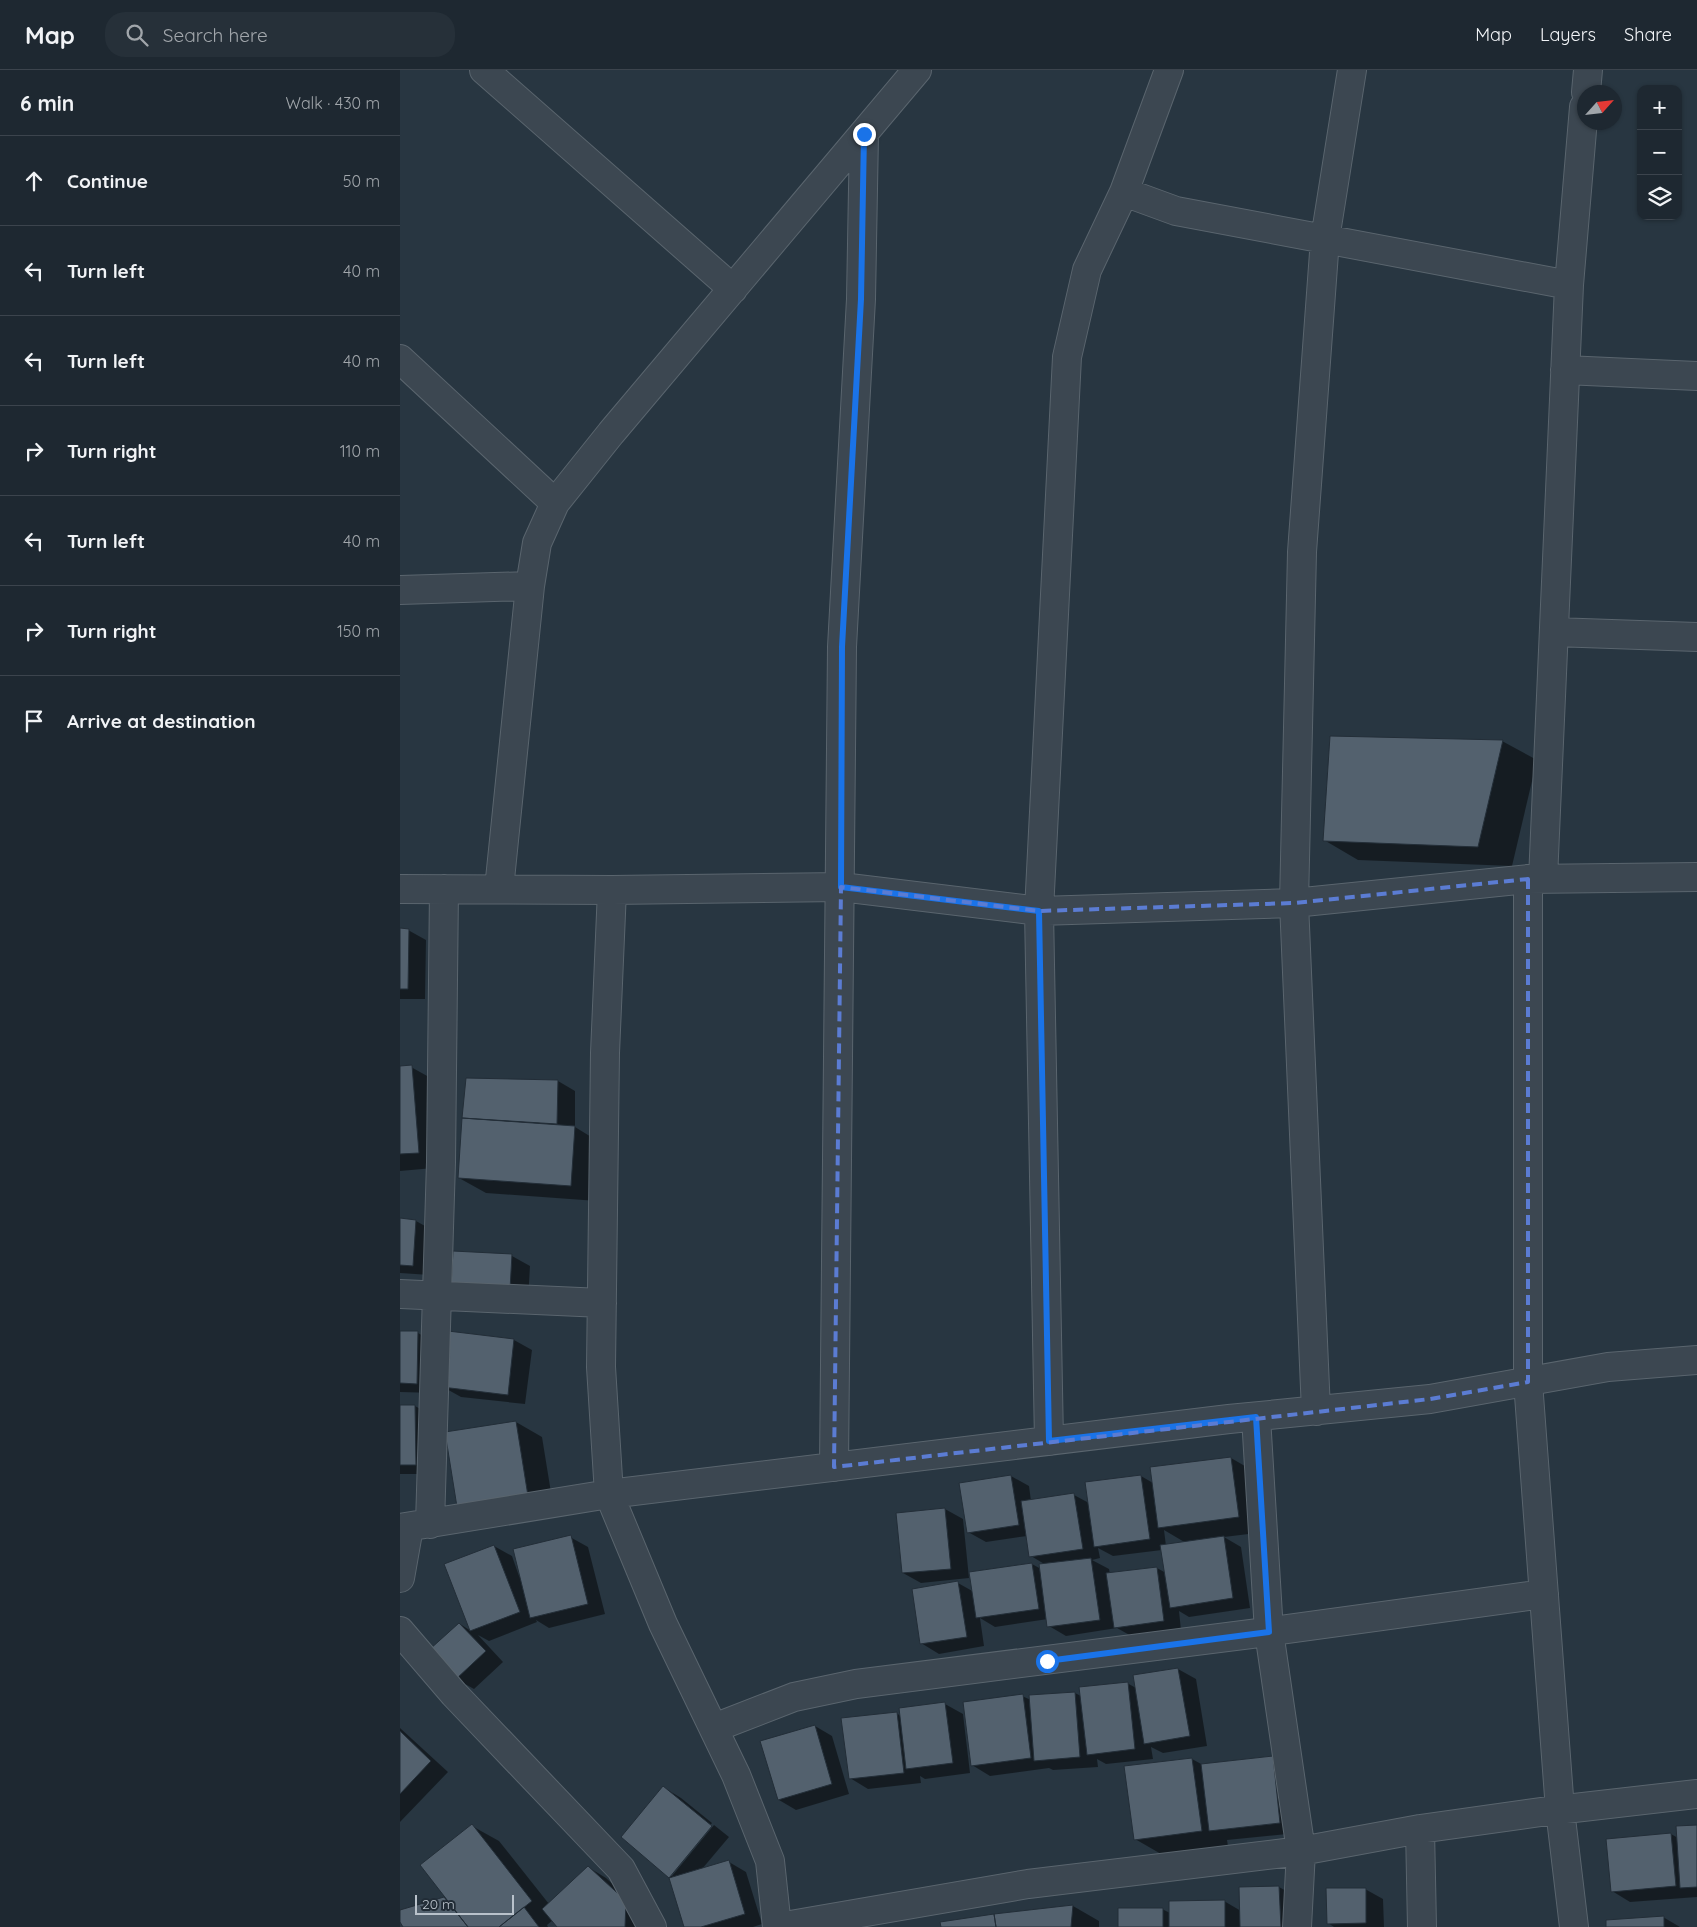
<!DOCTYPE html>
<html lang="en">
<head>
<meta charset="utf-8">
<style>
  :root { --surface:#1e2831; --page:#263039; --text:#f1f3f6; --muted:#a1a6ab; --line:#3c444d }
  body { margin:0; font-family:Quicksand,sans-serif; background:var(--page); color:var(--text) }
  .controls { position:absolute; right:15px; top:15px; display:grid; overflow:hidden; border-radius:10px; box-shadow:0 1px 4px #0004 }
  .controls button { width:45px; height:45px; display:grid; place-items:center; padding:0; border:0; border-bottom:1px solid var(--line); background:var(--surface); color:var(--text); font:25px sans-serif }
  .compass { position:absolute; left:1177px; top:15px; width:45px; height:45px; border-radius:50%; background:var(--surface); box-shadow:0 1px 4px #0004; rotate:63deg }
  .scale { position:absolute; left:15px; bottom:12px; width:99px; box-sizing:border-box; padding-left:5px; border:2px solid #b9c2cb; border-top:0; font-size:14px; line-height:18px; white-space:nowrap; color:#b9c2cb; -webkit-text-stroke:4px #212c36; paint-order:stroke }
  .stop { position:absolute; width:15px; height:15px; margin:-11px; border:4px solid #1a73e8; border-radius:50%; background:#fff }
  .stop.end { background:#1a73e8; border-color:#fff; box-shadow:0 1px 5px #0008 }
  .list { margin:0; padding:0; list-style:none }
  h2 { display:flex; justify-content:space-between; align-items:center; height:65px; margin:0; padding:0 20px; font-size:21px }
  h2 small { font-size:16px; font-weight:400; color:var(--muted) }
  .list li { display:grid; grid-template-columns:32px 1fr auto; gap:15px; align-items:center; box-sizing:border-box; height:90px; padding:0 20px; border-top:1px solid var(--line) }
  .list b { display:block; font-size:19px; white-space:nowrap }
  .list em { font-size:16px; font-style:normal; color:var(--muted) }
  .icon { flex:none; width:28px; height:28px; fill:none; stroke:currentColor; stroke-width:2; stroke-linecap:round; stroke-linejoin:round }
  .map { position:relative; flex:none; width:1297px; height:1857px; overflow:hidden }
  header { display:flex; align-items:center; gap:30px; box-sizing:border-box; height:70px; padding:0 25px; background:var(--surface); border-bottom:1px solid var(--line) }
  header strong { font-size:24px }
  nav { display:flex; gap:28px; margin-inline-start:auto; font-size:18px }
  .search { width:350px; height:45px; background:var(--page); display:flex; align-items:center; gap:12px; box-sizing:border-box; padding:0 18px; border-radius:20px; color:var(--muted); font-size:19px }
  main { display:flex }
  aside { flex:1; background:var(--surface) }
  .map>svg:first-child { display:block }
  .shadow { fill:#0007; fill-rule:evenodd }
  .building { fill:#53616e; stroke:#232e38 }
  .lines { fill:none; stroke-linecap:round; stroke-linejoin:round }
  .minor-casing { stroke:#5a656e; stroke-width:30 }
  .minor { stroke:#3c4751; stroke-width:28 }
  .route { stroke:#1a73e8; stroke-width:6 }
  .marked { fill:none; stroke:#5b7cd3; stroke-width:4; stroke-dasharray:10 6; stroke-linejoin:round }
</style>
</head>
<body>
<header>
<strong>Map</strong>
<div class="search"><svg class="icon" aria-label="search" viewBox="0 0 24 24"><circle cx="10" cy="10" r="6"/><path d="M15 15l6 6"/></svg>Search here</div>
<nav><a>Map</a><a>Layers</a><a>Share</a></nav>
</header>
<main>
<aside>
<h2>6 min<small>Walk · 430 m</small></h2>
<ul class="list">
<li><svg class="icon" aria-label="ahead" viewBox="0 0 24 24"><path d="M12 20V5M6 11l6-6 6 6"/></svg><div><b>Continue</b></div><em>50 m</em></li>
<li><svg class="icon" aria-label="left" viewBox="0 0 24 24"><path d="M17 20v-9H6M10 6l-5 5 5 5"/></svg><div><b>Turn left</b></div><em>40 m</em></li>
<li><svg class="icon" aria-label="left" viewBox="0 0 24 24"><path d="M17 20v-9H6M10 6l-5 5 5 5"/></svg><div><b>Turn left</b></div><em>40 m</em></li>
<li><svg class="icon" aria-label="right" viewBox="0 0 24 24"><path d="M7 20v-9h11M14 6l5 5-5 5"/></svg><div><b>Turn right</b></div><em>110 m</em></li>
<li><svg class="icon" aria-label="left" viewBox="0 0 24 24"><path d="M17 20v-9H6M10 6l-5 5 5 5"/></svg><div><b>Turn left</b></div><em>40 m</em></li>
<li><svg class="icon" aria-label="right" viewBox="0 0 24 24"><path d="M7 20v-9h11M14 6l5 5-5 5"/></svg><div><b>Turn right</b></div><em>150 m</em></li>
<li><svg class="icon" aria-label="arrive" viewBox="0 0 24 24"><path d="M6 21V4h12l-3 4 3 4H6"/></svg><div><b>Arrive at destination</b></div></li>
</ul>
</aside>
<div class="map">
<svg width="1297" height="1857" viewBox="0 0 1297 1857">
  <rect width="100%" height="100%" fill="#283641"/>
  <path class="shadow" d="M1102,671L1137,690L1112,796L958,790L924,770Z
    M0,860H8L26,870L25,929H0Z
    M11,997L38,1012L45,1097L0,1101V998Z
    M158,1011L175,1021V1057L201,1073L197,1131L86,1123L59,1108L64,1047Z
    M0,1149L16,1151L34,1161L30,1205L0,1203Z
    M54,1182L112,1186L130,1196L128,1230Z
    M0,1262L18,1263L35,1273V1323L0,1322Z
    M114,1270L132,1280L125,1334L61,1327L43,1317Z
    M0,1336H15L33,1346L34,1404H0Z
    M116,1352L142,1367L154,1441L85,1452Z
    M831,1388L857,1403L865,1462L824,1467L841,1477L850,1538L789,1547L779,1541L781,1560L733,1567L717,1558L666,1566L649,1556L648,1549L595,1557L580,1548L584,1576L539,1584L521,1573L558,1513L574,1522L632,1494L641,1499L646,1495L631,1486L627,1466L586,1472L568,1462L611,1406L629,1416L631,1431L674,1425L689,1433L741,1406L753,1413ZM764,1460L786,1473L766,1476ZM698,1478L713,1486L762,1480L766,1503L757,1498L710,1504L709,1499L692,1490L700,1488Z
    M545,1439L563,1449L569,1508L521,1513L503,1503L498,1444Z
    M170,1467L188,1477L205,1544L149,1558L136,1550L137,1552L89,1571L78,1565L103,1592L74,1619L56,1609L60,1554L71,1561L45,1495L94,1476L112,1486L119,1506Z
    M778,1599L796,1609L807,1676L763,1683L751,1677L753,1689L706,1694L697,1689L698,1697L653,1700L649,1698L590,1706L572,1695L622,1626L631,1630V1626L675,1623L681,1626L727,1613L736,1618Z
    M545,1634L563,1644L570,1703L525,1709L520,1706L521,1713L468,1719L450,1708L496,1643L501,1646Z
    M415,1656L432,1666L449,1724L396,1740L379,1730Z
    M0,1658L48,1702L0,1752Z
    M873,1687L891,1698L897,1763L827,1770L828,1776L761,1784L735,1769L792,1689L803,1695Z
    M263,1717L281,1728L312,1753L269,1806Z
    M314,1755L329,1767L302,1799L329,1792L346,1802L362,1854L353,1857H285L269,1806H272Z
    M72,1756L99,1771L149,1834L188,1797L206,1808L243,1842V1857H159L153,1850L147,1855L148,1857H5L0,1850V1841L46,1827Z
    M1297,1756V1827L1230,1832L1212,1821L1271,1764L1278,1768Z
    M879,1817L897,1827L898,1857H720L762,1839L770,1843L824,1831L841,1841L840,1818Z
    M965,1819L983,1829L984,1857H934L928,1853Z
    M673,1836L699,1851V1857H542Z
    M1263,1847L1280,1857H1207Z"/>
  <path class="building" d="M930,666L1103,670L1078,777L923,771Z
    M0,858L9,859L8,919H0Z
    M12,995L19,1083L0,1084V996Z
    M66,1008L158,1010L157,1054L62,1048Z
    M62,1048L175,1056L171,1116L58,1108Z
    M0,1148L16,1150L13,1196L0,1195Z
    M53,1181L112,1184L110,1220L51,1217Z
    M0,1261H18L17,1314L0,1313Z
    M48,1261L114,1269L108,1325L42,1317Z
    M0,1335H15L16,1395H0Z
    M116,1351L128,1426L57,1437L45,1362Z
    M831,1387L839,1447L758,1458L750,1397Z
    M611,1405L619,1455L567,1463L559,1413Z
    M741,1405L750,1469L694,1477L685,1412Z
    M674,1423L683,1479L629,1487L621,1431Z
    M545,1438L551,1499L502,1503L496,1443Z
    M171,1465L188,1534L130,1548L113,1479Z
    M824,1466L833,1528L770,1538L760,1475Z
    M94,1475L120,1542L70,1561L44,1494Z
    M691,1488L700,1550L647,1557L639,1494Z
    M632,1493L639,1539L576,1548L569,1502Z
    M757,1497L764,1551L714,1558L706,1503Z
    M558,1511L567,1567L520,1574L512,1519Z
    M59,1553L86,1581L55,1610L29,1580Z
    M778,1598L790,1666L744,1674L733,1605Z
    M728,1612L735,1679L687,1685L679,1617Z
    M675,1622L680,1687L634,1691L629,1625Z
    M623,1624L631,1688L571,1696L563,1632Z
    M545,1632L553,1693L506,1699L499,1638Z
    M497,1642L504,1703L449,1709L441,1648Z
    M415,1655L432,1714L378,1730L360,1671Z
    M0,1661L31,1691L0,1724Z
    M873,1686L880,1753L809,1761L801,1694Z
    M792,1688L802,1761L734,1770L724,1696Z
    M263,1716L312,1756L269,1808L221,1767Z
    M72,1754L132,1831L99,1857H68L20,1795Z
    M1297,1755V1817L1280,1818L1276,1756Z
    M1271,1763L1276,1816L1211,1822L1206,1769Z
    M329,1790L345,1844L301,1857H284L269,1808Z
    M188,1796L226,1831L225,1857H157L142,1839Z
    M879,1816L881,1857H840L839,1817Z
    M926,1818H966V1853L927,1854Z
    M44,1827L68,1857H3L0,1852V1840Z
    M825,1830V1857H769V1831Z
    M673,1835L671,1857H596L594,1844Z
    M124,1837L139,1857H99Z
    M718,1838H763V1857H718Z
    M594,1844L596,1857H541L540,1852Z
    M1264,1846V1857H1206V1850Z"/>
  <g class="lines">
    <defs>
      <path id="minor" d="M84,0L333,219
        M1186,22L1188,0
        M724,122L776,141L1169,215
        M0,289L155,433
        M1165,300L1297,306
        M0,520L130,516
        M1154,562L1297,567
        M1128,809V1312L1160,1740L1174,1857
        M1143,809L1169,215L1184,37
        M0,819L212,820L441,817L639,841L894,833L1128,809L1297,807
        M99,819L130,516L137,473L155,433L211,363L517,0
        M212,820L205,983L201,1297L209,1424L263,1554L336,1705L370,1791L377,1857
        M0,1224L202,1233
        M916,1341L894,833L902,482L925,169L952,0
        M856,1347L869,1562L901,1781L897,1857
        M649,1371L639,841L667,287L687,200L724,122L769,0
        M434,1397L442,577L461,229L464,64
        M30,1454L41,1092L44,819
        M0,1458L209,1424L829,1349L1030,1329L1208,1297L1297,1290
        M0,1508L9,1457
        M0,1561L54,1624L221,1799L252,1857
        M314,1658L394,1627L456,1614L851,1564L1144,1524
        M1020,1759L1022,1857
        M379,1857L628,1814L901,1781L1020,1759L1148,1741L1297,1724"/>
    </defs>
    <use href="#minor" class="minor-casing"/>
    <use href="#minor" class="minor"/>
  </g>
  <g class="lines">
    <path class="route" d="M464,64L461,229L442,577L441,817L639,841L649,1371L856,1347L869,1562L647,1591"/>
  </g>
  <path class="marked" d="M1128,809V1312L1030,1329L434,1397L441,817L639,841L894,833Z"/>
</svg>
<div class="controls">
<button>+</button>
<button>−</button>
<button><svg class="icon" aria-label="layers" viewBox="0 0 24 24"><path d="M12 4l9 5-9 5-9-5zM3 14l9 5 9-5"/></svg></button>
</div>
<svg class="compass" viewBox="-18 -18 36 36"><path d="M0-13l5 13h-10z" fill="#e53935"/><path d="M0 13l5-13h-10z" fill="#a1a6ab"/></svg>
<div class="scale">20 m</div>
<div class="stop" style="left:647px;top:1591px"></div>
<div class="stop end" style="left:464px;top:64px"></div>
</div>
</main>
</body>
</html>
